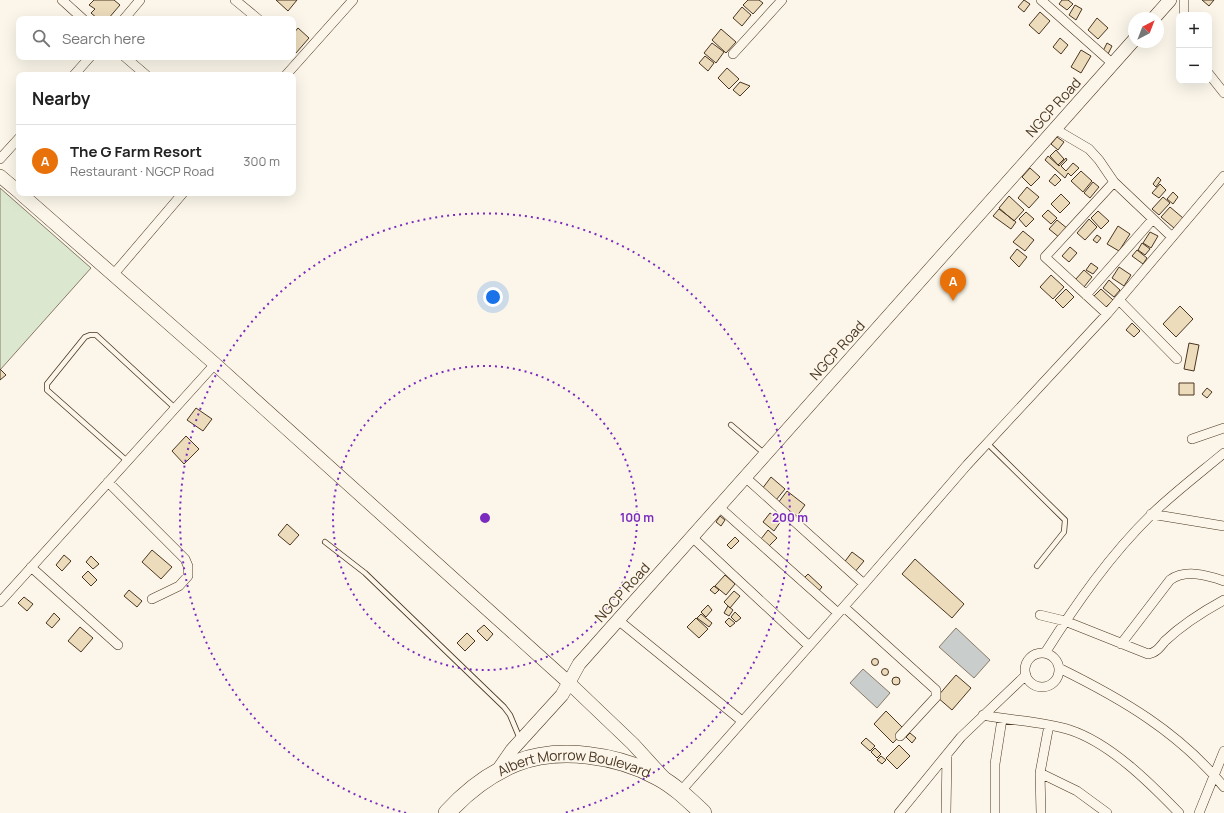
<!DOCTYPE html>
<html lang="en">
<head>
<meta charset="utf-8">
<style>
  :root { --surface:#fff; --page:#f2f2f2; --text:#222; --muted:#767676; --line:#e0e0e0; --accent:#ea580c }
  body { margin:0; font-family:Manrope,sans-serif; background:var(--page); color:var(--text) }
  .controls { position:absolute; right:12px; top:12px; display:grid; overflow:hidden; border-radius:8px; box-shadow:0 4px 16px #0002 }
  .controls button { width:36px; height:36px; display:grid; place-items:center; padding:0; border:0; border-bottom:1px solid var(--line); background:var(--surface); color:var(--text); font:20px sans-serif }
  .compass { position:absolute; left:1128px; top:12px; width:36px; height:36px; border-radius:50%; background:var(--surface); box-shadow:0 4px 16px #0002; rotate:42deg }
  .you { position:absolute; left:493px; top:297px; width:14px; height:14px; margin:-10px; border:3px solid #fff; border-radius:50%; background:#1a73e8; box-shadow:0 0 0 6px #1a73e833 }
  .badge { display:grid; place-items:center; width:26px; height:26px; border-radius:50%; background:var(--accent); color:#fff; font-size:13px; font-weight:700 }
  .pin { position:absolute; translate:-50% -33px; filter:drop-shadow(0 1px 2px #0008) }
  .pin::after { content:''; position:absolute; top:21px; width:14px; height:12px; background:inherit; clip-path:polygon(0 0,100% 0,50% 100%) }
  .list { margin:0; padding:0; list-style:none }
  h2 { display:flex; justify-content:space-between; align-items:center; height:52px; margin:0; padding:0 16px; font-size:17px }
  h2 small { font-size:13px; font-weight:400; color:var(--muted) }
  .list li { display:grid; grid-template-columns:26px 1fr auto; gap:12px; align-items:center; box-sizing:border-box; height:72px; padding:0 16px; border-top:1px solid var(--line) }
  .list b { display:block; font-size:15px; white-space:nowrap }
  .list p { margin:0; font-size:13px; white-space:nowrap; color:var(--muted) }
  .list em { font-size:13px; font-style:normal; color:var(--muted) }
  .icon { flex:none; width:22px; height:22px; fill:none; stroke:currentColor; stroke-width:2; stroke-linecap:round; stroke-linejoin:round }
  .map { position:relative; flex:none; width:1224px; height:813px; overflow:hidden }
  .search { position:absolute; background:var(--surface); box-shadow:0 4px 16px #0002; left:16px; top:16px; width:280px; height:44px; display:flex; align-items:center; gap:10px; box-sizing:border-box; padding:0 14px; border-radius:8px; color:var(--muted); font-size:15px }
  .panel { position:absolute; background:var(--surface); box-shadow:0 4px 16px #0002; left:16px; top:72px; width:280px; height:124px; border-radius:8px }
  .map>svg:first-child { display:block }
  .green { fill:#dce7d0; stroke:#887966 }
  .water { fill:#c9cecd; stroke:#887966 }
  .building { fill:#ecdcbc; stroke:#4a3520 }
  .lines { fill:none; stroke-linecap:round; stroke-linejoin:round }
  .lane-casing { stroke:#4a3520; stroke-width:6 }
  .street-casing { stroke:#4a3520; stroke-width:10 }
  .secondary-casing { stroke:#4a3520; stroke-width:14 }
  .highway-casing { stroke:#4a3520; stroke-width:18 }
  .lane { stroke:#fbf6e9; stroke-width:4.5 }
  .street { stroke:#fbf6e9; stroke-width:9 }
  .secondary { stroke:#fbf6e9; stroke-width:13 }
  .highway { stroke:#fbf6e9; stroke-width:17 }
  .ring { fill:none; stroke:#7b2cbf; stroke-width:2; stroke-dasharray:2 4 }
  .labels { text-anchor:middle; dominant-baseline:central; stroke-width:3; stroke-linejoin:round; paint-order:stroke }
  .street-label { font-size:14px; fill:#4a3520; stroke:#fbf6e9 }
  .centre { fill:#7b2cbf; stroke:#fbf6e9; stroke-width:2 }
  .ring-label { font-size:12px; text-anchor:middle; font-weight:bold; fill:#7b2cbf; stroke:#fbf6e9; stroke-width:3; stroke-linejoin:round; paint-order:stroke }
</style>
</head>
<body>
<div class="map">
<svg width="1224" height="813" viewBox="0 0 1224 813">
  <rect width="100%" height="100%" fill="#fbf6e9"/>
  <path class="green" d="M0,188L91,268L0,370Z"/>
  <path class="water" d="M956,628L990,660L974,678L939,647Z
    M863,669L890,693L877,708L850,683Z"/>
  <path class="building" d="M94,0H114L120,5L108,19H98L91,13L95,9L89,5Z
    M276,0H297L288,11Z
    M748,0H759L763,3L753,14L743,5Z
    M1024,0L1030,4L1024,12L1018,7Z
    M1062,0H1068L1073,4L1067,10L1059,4Z
    M1202,0H1214L1209,6Z
    M1075,5L1082,9L1076,20L1069,15Z
    M742,7L751,15L742,26L733,18Z
    M1040,12L1050,21L1039,34L1029,25Z
    M1097,18L1108,28L1098,39L1088,30Z
    M298,28L309,38L296,53L293,51V34Z
    M721,29L736,42L726,53L712,40Z
    M1060,38L1068,45L1061,54L1053,47Z
    M712,43L724,52L716,63L704,53Z
    M1107,43L1112,46L1107,56L1102,53Z
    M1081,50L1091,56L1081,73L1071,67Z
    M705,56L714,63L708,71L699,63Z
    M727,68L739,79L729,89L718,78Z
    M740,82L750,86L740,96L733,90Z
    M1057,137L1064,142L1058,150L1051,144Z
    M1056,150L1064,159L1058,165L1050,156Z
    M1048,156L1059,166L1066,158L1067,160L1061,166L1066,171L1073,163L1079,168L1071,176L1068,173L1065,178L1045,160Z
    M1030,168L1040,177L1031,186L1022,177Z
    M1081,171L1092,181L1083,192L1071,181Z
    M1055,174L1061,180L1055,186L1049,181Z
    M1158,177L1161,180L1156,187L1153,184Z
    M1093,182L1099,187L1090,198L1084,193Z
    M1160,184L1166,190L1159,198L1152,193Z
    M1027,187L1039,197L1029,208L1018,198Z
    M1173,192L1178,197L1173,204L1167,199Z
    M1061,194L1070,203L1060,213L1051,204Z
    M1009,196L1024,210L1014,221L999,208Z
    M1163,197L1170,203L1159,215L1152,209Z
    M1170,207L1183,218L1174,228L1161,217Z
    M999,209L1016,222L1011,229L993,216Z
    M1048,210L1057,218L1051,224L1042,216Z
    M1098,211L1109,221L1101,229L1091,218Z
    M1026,212L1034,219L1026,227L1019,219Z
    M1089,219L1097,227L1085,240L1077,233Z
    M1057,220L1068,229L1060,238L1049,229Z
    M1118,226L1130,234L1119,251L1107,244Z
    M1023,231L1034,240L1025,251L1013,242Z
    M1150,232L1158,236L1151,248L1143,243Z
    M1097,235L1101,238L1097,243L1093,240Z
    M1142,243L1150,249L1145,255L1138,250Z
    M1070,247L1077,253L1069,262L1062,256Z
    M1017,249L1027,257L1019,267L1010,258Z
    M1137,250L1147,258L1143,264L1132,256Z
    M1091,263L1098,268L1093,274L1086,270Z
    M1119,267L1131,275L1124,286L1112,278Z
    M1084,270L1092,277L1084,287L1075,280Z
    M1051,275L1064,287L1053,299L1040,287Z
    M1109,280L1120,290L1114,297L1103,288Z
    M1066,289L1074,297L1063,308L1055,300Z
    M1101,289L1113,300L1104,309L1092,298Z
    M1180,306L1193,319L1176,337L1163,324Z
    M1132,323L1140,331L1134,337L1126,330Z
    M1189,343L1199,345L1194,371L1184,369Z
    M0,369L6,375L0,380Z
    M1179,383H1194V395H1179Z
    M1207,388L1212,392L1207,398L1202,394Z
    M196,408L212,419L203,431L187,420Z
    M186,436L199,449L184,464L172,451Z
    M771,477L785,489L776,500L762,489Z
    M787,491L805,505L797,516L778,503Z
    M770,513L781,521L774,531L763,522Z
    M720,516L725,520L721,526L716,522Z
    M287,524L299,535L290,545L278,535Z
    M768,530L777,538L769,546L761,539Z
    M735,537L739,541L731,549L727,545Z
    M152,550L172,567L161,579L142,562Z
    M852,552L864,561L854,573L843,564Z
    M64,555L71,561L62,571L56,565Z
    M91,556L99,564L93,569L86,562Z
    M915,559L964,604L952,618L902,574Z
    M88,571L97,580L91,586L82,577Z
    M808,574L822,587L817,593L802,580Z
    M725,575L735,584L726,595L715,586Z
    M714,586L719,590L715,594L710,590Z
    M129,590L142,601L137,607L124,596Z
    M734,591L740,596L730,608L724,602Z
    M24,597L33,604L27,611L18,603Z
    M708,605L712,610L706,617L701,612Z
    M728,606L733,610L729,616L724,613Z
    M735,612L741,618L736,622L731,617Z
    M54,613L60,619L52,628L46,623Z
    M701,614L712,623L709,627L697,618Z
    M696,618L708,629L699,638L687,627Z
    M729,618L735,623L730,627L725,622Z
    M484,625L493,634L487,641L477,631Z
    M80,627L93,638L81,652L68,641Z
    M467,633L475,641L465,651L457,643Z
    M871.5 662a3.5 3.5 0 1 1 7 0a3.5 3.5 0 1 1-7 0Z
    M881.5 672a3.5 3.5 0 1 1 7 0a3.5 3.5 0 1 1-7 0Z
    M956,675L971,688L952,710L937,697Z
    M892 681a4 4 0 1 1 8 0a4 4 0 1 1-8 0Z
    M886,711L905,730L893,743L874,724Z
    M910,733L916,738L912,743L906,737Z
    M866,738L875,746L870,751L861,743Z
    M899,745L910,756L897,769L886,758Z
    M875,748L881,754L877,758L871,752Z
    M881,756L886,760L882,764L877,760Z"/>
  <g class="lines">
    <defs>
      <path id="lane" d="M731,425L765,454
        M987,443L1065,520L1064,532L1037,566
        M127,461L47,390V384L85,337L90,335H96L175,408
        M325,542L365,573L504,707L510,715L520,739"/>
      <path id="street" d="M62,0L83,19
        M235,0L258,19
        M1041,0L1113,64
        M1184,0V15
        M124,19L140,0
        M733,54L782,0
        M125,57L146,75
        M1209,74L1224,93
        M74,75L90,57
        M286,75L353,0
        M1055,129L1089,149L1099,160L1114,182L1172,237
        M0,159L19,138
        M113,275L183,193
        M1086,295L1153,219
        M1119,300L1177,359
        M1107,314L1045,257L1114,182
        M1192,439L1224,428
        M745,477L864,584
        M108,482L185,559L188,566V576L179,586L152,599
        M719,507L838,613
        M1151,514L1224,526
        M692,537L809,646
        M31,567L118,645
        M0,602L215,364
        M844,607L936,690V697L900,736
        M1040,615L1065,621L1148,654C1156,653 1160,647 1165,641C1183,624 1202,612 1224,600
        M618,620L742,721
        M1121,644L1170,580C1185,569 1207,575 1224,581
        M1045,653C1076,604 1110,555 1152,514C1175,492 1200,473 1224,453
        M1025 670a17 17 0 1 1 34 0a17 17 0 1 1-34 0Z
        M1059,668C1122,699 1179,732 1224,787
        M983,715C1012,721 1042,721 1070,730C1110,743 1150,783 1179,813
        M1040,773L1077,791L1107,813
        M680,792L864,584L967,465L1107,314L1224,176
        M899,813L961,737L1026,675
        M946,813L947,754
        M995,813V764L1002,719
        M1041,813L1040,773L1049,725
        M1199,813L1224,751"/>
      <path id="secondary" d="M1154,18L1170,0
        M0,176L19,192
        M20,193L215,364L568,682L633,744L664,778
        M496,773L512,750L562,695L579,664L1134,40"/>
      <g id="highway">
        <path id="s1" d="M447,813C466,792 489,774 516,763C559,746 618,755 658,777C675,786 689,800 703,813"/>
      </g>
    </defs>
    <use href="#lane" class="lane-casing"/>
    <use href="#street" class="street-casing"/>
    <use href="#secondary" class="secondary-casing"/>
    <use href="#highway" class="highway-casing"/>
    <use href="#lane" class="lane"/>
    <use href="#street" class="street"/>
    <use href="#secondary" class="secondary"/>
    <use href="#highway" class="highway"/>
  </g>
  <g class="ring">
    <circle cx="485" cy="518" r="152"/>
    <path d="M406 813A305 305 0 1 1 564 813"/>
  </g>
  <g class="labels">
    <g class="street-label">
      <text transform="translate(1053 107) rotate(-48)">NGCP Road</text>
      <text transform="translate(837 350) rotate(-48)">NGCP Road</text>
      <text transform="translate(622 592) rotate(-48)">NGCP Road</text>
      <text stroke="none"><textPath href="#s1" startOffset="145">Albert Morrow Boulevard</textPath></text>
    </g>
  </g>
  <circle cx="485" cy="518" r="6" class="centre"/>
  <g class="ring-label">
    <text x="637" y="522">100 m</text>
    <text x="790" y="522">200 m</text>
  </g>
</svg>
<div class="controls">
<button>+</button>
<button>−</button>
</div>
<svg class="compass" viewBox="-18 -18 36 36"><path d="M0-13l5 13h-10z" fill="#e53935"/><path d="M0 13l5-13h-10z" fill="#767676"/></svg>
<div class="you"></div>
<div class="pin badge" style="left:953px;top:301px;background:#e8710a">A</div>
<div class="search"><svg class="icon" aria-label="search" viewBox="0 0 24 24"><circle cx="10" cy="10" r="6"/><path d="M15 15l6 6"/></svg>Search here</div>
<section class="panel">
<h2>Nearby<small></small></h2>
<ul class="list">
<li><span class="badge" style="background:#e8710a">A</span><div><b>The G Farm Resort</b><p>Restaurant · NGCP Road</p></div><em>300 m</em></li>
</ul>
</section>
</div>
</body>
</html>
